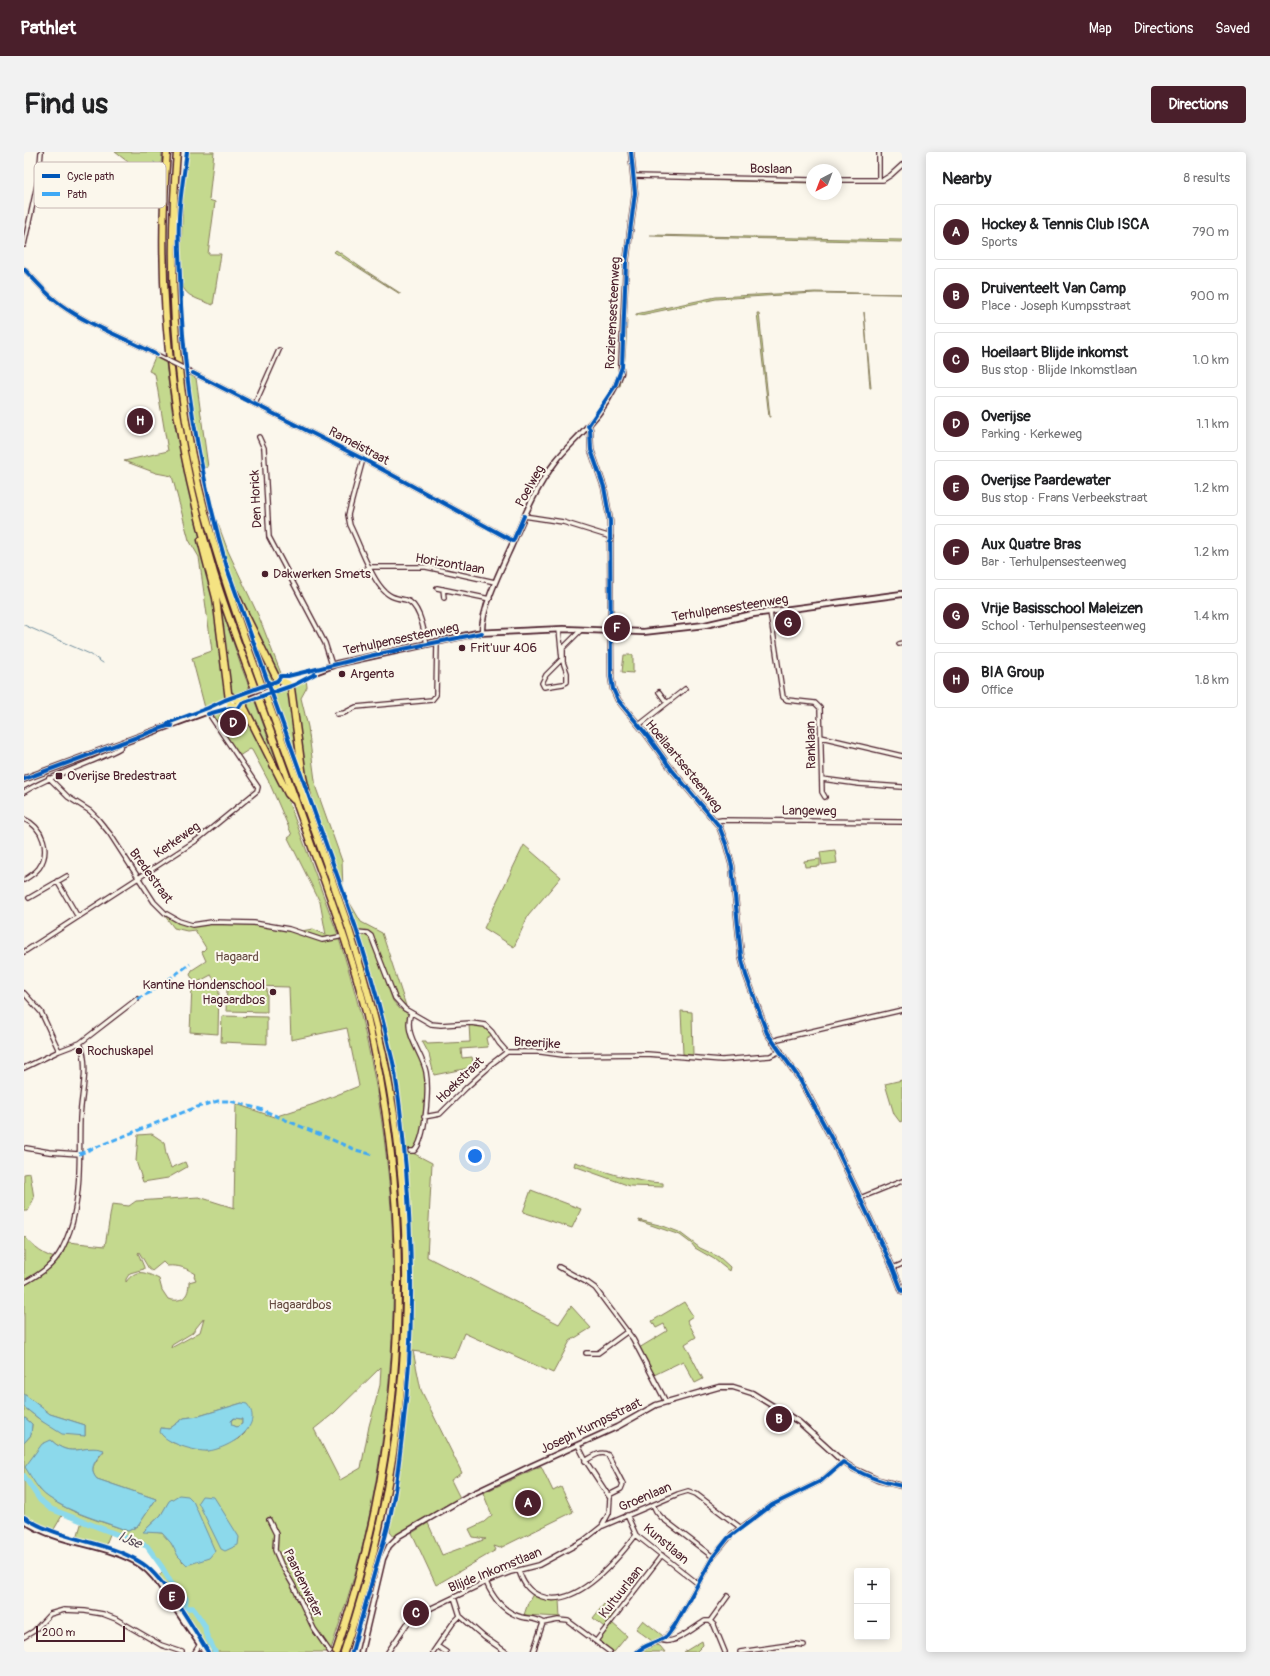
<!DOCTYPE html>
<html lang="en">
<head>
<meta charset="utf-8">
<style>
  :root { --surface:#fff; --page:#f2f2f2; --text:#202124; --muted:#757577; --line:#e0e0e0; --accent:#4a1f2b }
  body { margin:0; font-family:Pangolin,sans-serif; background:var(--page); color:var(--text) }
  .controls { position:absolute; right:12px; bottom:12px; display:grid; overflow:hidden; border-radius:4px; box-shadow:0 2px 10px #0003 }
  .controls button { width:36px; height:36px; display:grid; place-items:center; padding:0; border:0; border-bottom:1px solid var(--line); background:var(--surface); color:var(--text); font:20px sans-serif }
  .compass { position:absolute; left:782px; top:12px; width:36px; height:36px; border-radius:50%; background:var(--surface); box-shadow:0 2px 10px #0003; rotate:222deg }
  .scale { position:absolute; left:12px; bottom:10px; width:89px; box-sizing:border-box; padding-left:4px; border:2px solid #4a1f2b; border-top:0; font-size:11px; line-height:14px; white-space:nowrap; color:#4a1f2b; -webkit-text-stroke:3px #fbf7ec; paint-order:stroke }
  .you { position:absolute; left:451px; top:1004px; width:14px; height:14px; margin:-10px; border:3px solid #fff; border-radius:50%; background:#1a73e8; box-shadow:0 0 0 6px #1a73e833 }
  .badge { display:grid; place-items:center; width:26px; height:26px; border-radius:50%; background:var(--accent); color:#fff; font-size:13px; font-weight:700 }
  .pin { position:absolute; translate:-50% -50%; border:2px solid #fff; box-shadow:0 1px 4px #0006 }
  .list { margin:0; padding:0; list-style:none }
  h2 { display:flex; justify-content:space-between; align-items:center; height:52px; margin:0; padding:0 16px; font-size:17px }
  h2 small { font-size:13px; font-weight:400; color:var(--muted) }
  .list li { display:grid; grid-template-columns:26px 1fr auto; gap:12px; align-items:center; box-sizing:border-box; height:56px; margin:0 8px 8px; padding:0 8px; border:1px solid var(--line); border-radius:4px }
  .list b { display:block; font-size:15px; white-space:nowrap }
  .list p { margin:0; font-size:13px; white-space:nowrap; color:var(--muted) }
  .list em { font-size:13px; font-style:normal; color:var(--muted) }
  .map { position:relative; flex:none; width:878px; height:1500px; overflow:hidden; border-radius:4px }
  header { display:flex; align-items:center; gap:24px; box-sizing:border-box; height:56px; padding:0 20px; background:var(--accent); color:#fff }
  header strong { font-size:19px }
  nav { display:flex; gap:22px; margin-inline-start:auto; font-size:14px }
  .intro { display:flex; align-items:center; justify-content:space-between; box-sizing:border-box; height:96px; padding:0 24px }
  h1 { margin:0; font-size:28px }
  .button { padding:10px 18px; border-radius:4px; background:var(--accent); color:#fff; font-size:14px; font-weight:700 }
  main { display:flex; gap:24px; padding:0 24px }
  aside { flex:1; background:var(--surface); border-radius:4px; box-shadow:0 2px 10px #0003 }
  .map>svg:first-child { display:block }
  .green { fill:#c4d98e; stroke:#877c5c; fill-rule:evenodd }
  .water { fill:#8cd9eb; stroke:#728f9e; fill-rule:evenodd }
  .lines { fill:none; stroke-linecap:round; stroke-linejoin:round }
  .stream { stroke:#728f9e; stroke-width:1 }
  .river { stroke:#8cd9eb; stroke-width:5.5 }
  .minor-casing { stroke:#4a1f2b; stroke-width:6 }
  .tertiary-casing { stroke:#4a1f2b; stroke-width:7 }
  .secondary-casing { stroke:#4a1f2b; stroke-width:8 }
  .motorway-casing { stroke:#4a1f2b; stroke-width:9 }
  .minor { stroke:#fbf7ec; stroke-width:3.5 }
  .tertiary { stroke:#fbf7ec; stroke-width:4 }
  .secondary { stroke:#fbf7ec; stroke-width:4.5 }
  .motorway { stroke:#f5e382; stroke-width:6 }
  .minor-bridge-casing { stroke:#4a1f2b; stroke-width:6; stroke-linecap:butt }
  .secondary-bridge-casing { stroke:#4a1f2b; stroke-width:8; stroke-linecap:butt }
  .minor-bridge { stroke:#fbf7ec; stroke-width:3.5 }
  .secondary-bridge { stroke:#fbf7ec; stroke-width:4.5 }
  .quiet { stroke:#3fa9f5; stroke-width:3; stroke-dasharray:6 3; stroke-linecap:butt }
  .cycleway-casing { stroke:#fbf7ec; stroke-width:6 }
  .cycleway { stroke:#0057b8; stroke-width:4 }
  .poi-dot { fill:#4a1f2b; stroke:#fbf7ec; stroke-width:1.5 }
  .labels { text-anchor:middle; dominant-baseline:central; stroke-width:4; stroke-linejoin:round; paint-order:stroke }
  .street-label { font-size:13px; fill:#4a1f2b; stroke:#fbf7ec }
  .poi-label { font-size:13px; fill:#4a1f2b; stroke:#fbf7ec; text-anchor:start }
  .park-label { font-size:13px; fill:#684e44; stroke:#fbf7ec }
  .water-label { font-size:14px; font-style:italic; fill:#5a4e5b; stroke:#fbf7ec }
  .key { fill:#fbf7ec; stroke:#c6b6b2; stroke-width:1 }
  .key-label { font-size:11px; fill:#4a1f2b }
</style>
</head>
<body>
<header>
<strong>Pathlet</strong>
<nav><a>Map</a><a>Directions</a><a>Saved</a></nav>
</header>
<div class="intro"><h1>Find us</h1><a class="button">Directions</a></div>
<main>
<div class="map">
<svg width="878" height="1500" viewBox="0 0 878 1500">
  <rect width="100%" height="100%" fill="#fbf7ec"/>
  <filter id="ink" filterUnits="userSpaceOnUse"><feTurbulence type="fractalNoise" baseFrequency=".025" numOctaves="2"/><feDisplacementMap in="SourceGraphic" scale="8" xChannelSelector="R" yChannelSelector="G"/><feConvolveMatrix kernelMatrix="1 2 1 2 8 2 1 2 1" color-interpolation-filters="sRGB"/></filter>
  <g filter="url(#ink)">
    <path class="green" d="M91,0H138L136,26L121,23Z
      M161,0H190L185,48L191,50L184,102H197L189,153C180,149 165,146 160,137C154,129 160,18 161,0Z
      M668,27L788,30V31L668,28Z
      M626,83L878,88V90L626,84Z
      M312,98L339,117L376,141V142L310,100Z
      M791,140L878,142L791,141L692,147L612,164V162L692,145Z
      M840,160L847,236H846Z
      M733,161H735L746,265H745Z
      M602,166H603C602,189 602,212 596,234H594L599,221Z
      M131,205L142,211L148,258L161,323L189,440L202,546L181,556L168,506L188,499L175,405L165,388L148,324L132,321L100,309L144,299L131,222L125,219Z
      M160,220L172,226L184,315L176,317Z
      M185,356L190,361L204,399L235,465L258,524H256L253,521L207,427L196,400Z
      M212,448L246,516L250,529L241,532Z
      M198,457L217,514L226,537L208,544L196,458Z
      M600,503H609V521L598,520Z
      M282,526L283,535L277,546L284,575L292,636L318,709L319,739L337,770L358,781L383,857C365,841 358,809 350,788L345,780L331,778L288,658L283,640L269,534Z
      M264,535L278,626H276L245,542Z
      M230,547L257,621L255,622L221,551Z
      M208,557L219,559L262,643L314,783L302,787L277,779L289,777L302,783L296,750L264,686L268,683L245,630L228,598L226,597L215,604L199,580L203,578L206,583L222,572L212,559L197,569L200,574L197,576L189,561Z
      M500,693L537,725L504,764L490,795L460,776Z
      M811,698L813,711L798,713L796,700Z
      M796,707V714L781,715L780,709Z
      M143,763L162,773L187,771L231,773L265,778L299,789L315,787C377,978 385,1174 344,1370C335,1414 320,1457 306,1500H185L136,1427V1422L140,1418L123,1394L87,1380L82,1392L79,1394L53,1386L58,1369L39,1362L29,1379L13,1372L0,1364V1291L7,1283L8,1272L0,1265V1255L19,1270L61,1284V1273L26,1262L0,1242V1084C9,1095 21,1105 36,1107L44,1090L81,1094L88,1052L105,1054L112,1049L175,1045L210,1056L212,952L250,965L290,952L335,934L323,876L267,888L265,835L194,833L187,823L172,831L166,823L168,818L182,809L178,800L182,796L171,778L163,779L150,776L141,764ZM115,1100L125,1117L128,1119L139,1110L143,1114C155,1113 162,1116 172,1122L170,1124L172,1128L165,1130C165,1145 158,1151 144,1147L138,1138L135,1127C121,1120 112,1116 102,1130V1127L106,1121L120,1117V1115L114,1101ZM180,1166L176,1180L147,1196L148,1193L168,1181ZM357,1215L356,1233L345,1274L337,1316L316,1328L290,1277L310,1261ZM218,1251L221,1281L215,1287L183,1299L162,1295L147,1290L137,1276L145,1277L160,1266L175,1264ZM27,1288C48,1308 59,1291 80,1299C73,1308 63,1317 73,1327L132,1347L114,1374L104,1379C75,1368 38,1360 15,1337ZM145,1350L159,1410L147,1391L138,1381L120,1379L137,1363Z
      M332,781L346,785L369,849L376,857L385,862L388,890L399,915L402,931L398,976L392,994L387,1000L408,1011L403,1105L535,1172L547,1154L567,1176L546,1189L529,1221L440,1181L430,1206L389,1199L397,1238L438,1321L427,1328L436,1346L371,1386L366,1380C369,1321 380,1263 384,1205C389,1120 386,1033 372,950C363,893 348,837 332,781Z
      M168,835L195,836L194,882L166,880Z
      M203,836L243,837V860L202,859Z
      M657,859L668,860L669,903L659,902Z
      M198,864L243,865V892L197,890Z
      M445,872L461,875L468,883L462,886L464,895L437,897L438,906L448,905L450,915L410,923L405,902L398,889H402L403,892L446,890Z
      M878,928V969L876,970L870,962L861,932Z
      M128,982L140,990L142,1002L147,1016L161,1010L163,1015L144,1026L119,1030L112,1009L114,983Z
      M551,1010C580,1019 608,1030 639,1031V1035L606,1034L550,1014Z
      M6,1021L10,1046L4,1059H0V1022Z
      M507,1038L557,1057L548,1076L499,1060Z
      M615,1068L639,1074L655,1080L676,1096L695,1105L706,1115L705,1119L690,1107L671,1096L668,1092L656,1083L615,1069Z
      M660,1150L669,1164L663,1168L672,1185L661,1192L679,1227L671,1231L659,1209L630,1223L615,1196L643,1179L640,1172L632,1176L628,1169Z
      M210,1266L218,1267V1272L213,1275L208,1273L207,1269Z
      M517,1314L529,1339L537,1335L549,1360L476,1396L470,1394L472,1398L412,1433L388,1381L404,1371L418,1403L462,1387L449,1385L445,1377L460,1370L468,1363L459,1341Z
      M509,1442L521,1447L535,1448L536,1465L500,1463L504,1451Z
      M580,1452L591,1461L580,1475L569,1466Z
      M619,1468L639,1484L635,1487L628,1489L612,1477Z
      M588,1471L603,1484L590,1500L574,1488Z
      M678,1489L679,1493L672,1500H660Z
      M630,1492L636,1494L641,1500H615Z"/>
    <path class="water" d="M0,1242L26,1262L61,1273V1284L38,1282L19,1270L0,1255Z
      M218,1251L223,1252C242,1275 203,1297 184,1299C172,1300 141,1291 136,1280L137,1276L145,1277L160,1266L175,1264ZM210,1266L218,1267V1272L213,1275L208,1273L207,1269Z
      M0,1265L8,1272L7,1283L0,1291Z
      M27,1288C48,1308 59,1291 80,1298C73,1307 63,1316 73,1327L132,1347L114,1374L104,1379C79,1369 46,1361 24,1345C14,1338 8,1326 1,1315L18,1292Z
      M155,1343L164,1344L169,1349L191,1399L185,1406L163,1413L154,1404L147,1391L138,1381L119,1380L137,1363L145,1349Z
      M178,1344L190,1345L215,1385L214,1393L201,1399L197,1397L174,1350Z"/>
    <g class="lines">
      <path class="stream" d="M130,10L134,16L135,30
        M0,473L66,502L79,511"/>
      <path class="river" d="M0,1324L16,1348L27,1357L123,1394L138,1415L147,1431L155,1438V1445H161L162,1447L161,1455L164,1456H169L181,1474L182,1482L191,1500"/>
      <defs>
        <path id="minor" d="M855,0V28
          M610,24L788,28
          M812,28H859L867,23L878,13
          M0,93L15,24L17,0
          M0,117C12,129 23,143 37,153C66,174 102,186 133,203
          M169,221L339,307L489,389
          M231,252L255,198
          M235,285L240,296L245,385L301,491L308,513
          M339,307L324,363L326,373C335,391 344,419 356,434C364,445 371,446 382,448C396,452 400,480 403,492
          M500,364L539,370L587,385
          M332,422L346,415H402L471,430
          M413,436L466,447
          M419,437L420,446
          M746,460L759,545L763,548L791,551L796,556L798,640L801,645
          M535,477L538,507L522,523L518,531L520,535L539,532L543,530V521L539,510V496L557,478
          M875,492L878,491
          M635,540L643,551
          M313,562L320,561L332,555L408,548L412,543L413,490
          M615,573L661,537
          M797,585L878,604
          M25,626L44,645L66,659L73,666L86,682L130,750L141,761L155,769L168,773L188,770L230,771L265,777L298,788L315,785
          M798,627L835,632L878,635
          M0,640C30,621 65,613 96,596L97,591
          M0,667C19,675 27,699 15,716C11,721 5,725 0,728
          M692,669L698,668L878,670
          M33,729L54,765
          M5,746L43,724
          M333,780L343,781L347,784L371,846L381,857L407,872L417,873L447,871L461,873L468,880L475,891L483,900H517L539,903L623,902L698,908L746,904L757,899
          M0,800L173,688L233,639L234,635L187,565L185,559
          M0,841L17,860L35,899L56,891L113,847
          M748,890L754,887L878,858
          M0,916L35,899
          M400,965L416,962L442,936L463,917L466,913L483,900
          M2,996L25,1000L55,1002
          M386,999H390C402,988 405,936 402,920C398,900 379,882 387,861
          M836,1046L878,1029
          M535,1115L564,1131L571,1136L609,1187L642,1250
          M869,1116L878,1112
          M0,1131C16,1122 29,1114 38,1097C43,1087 48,1074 50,1063C57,1032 55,998 56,966C57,942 66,914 56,891
          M562,1201H574L604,1179
          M561,1309C568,1305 577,1298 584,1303L599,1332L597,1337L585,1343
          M629,1353L632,1359L638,1366L689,1405
          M603,1363L612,1383L673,1431
          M245,1368L252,1382L251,1398L257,1412L269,1433L290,1477L306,1500
          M579,1374L654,1342L664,1339L672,1342L717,1376
          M495,1419C499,1431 504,1439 516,1444C552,1458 593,1408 612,1383
          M462,1430C469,1446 480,1460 497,1465C505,1467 512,1466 519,1471L534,1468L544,1469L586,1500
          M430,1445L436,1464L460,1485L482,1500
          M686,1469L690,1473L701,1500
          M0,1485L10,1479L26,1462L40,1458L61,1459L79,1462L92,1467L137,1493L158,1500
          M637,1488C649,1494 671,1475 681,1469H686L704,1444
          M572,1489L638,1403
          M413,1494L422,1500
          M171,1500L176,1492
          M364,1500L383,1472L397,1461L462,1430L487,1420L515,1413L559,1389L578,1374L585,1361L586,1346L563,1311L554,1293
          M409,1500L429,1471L436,1464
          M509,1500L519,1471
          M613,1500L618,1496L637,1488L643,1484L651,1473L689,1405L708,1382L748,1353L797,1329L819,1310
          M716,1500L771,1492L780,1493"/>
        <path id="tertiary" d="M564,274L566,277L567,298L580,335L586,369L587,525L589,537L594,548L622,582L648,618L695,674L702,692L708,714L717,804L722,823L743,881L775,926L811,993L869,1116L878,1139
          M458,481C457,457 477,417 487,395C500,365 512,335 532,309C541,297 553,287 563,275C577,260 590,240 597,221L602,111L611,41L607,0
          M337,1500L359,1407L365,1394L375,1384L442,1345L507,1314L593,1275L632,1253L695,1235H709L728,1241L775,1270L819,1310L830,1317L854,1328L878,1334"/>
        <path id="secondary" d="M258,529L276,524
          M248,539L283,523L312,512L453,481L539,477L619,480L681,473L729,462L878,442
          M195,554L225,541
          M0,627L182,560L209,552
          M0,1368C35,1393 81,1390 116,1412C130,1421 138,1436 147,1449C158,1466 170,1483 181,1500"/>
        <path id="motorway" d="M143,0C131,141 149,285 190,421C202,460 217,499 231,537C251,591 270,644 289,698C309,751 328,804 342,860C393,1071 383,1294 312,1500
          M153,0C143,121 151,247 182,364C204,444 233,521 262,599C283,655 302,711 322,768C340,824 356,880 366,938C398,1125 382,1321 320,1500
          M177,388L192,446L205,548
          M202,423L252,525V533L245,539
          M258,529L264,532L267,536L279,625L286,655
          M226,540L220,547V555L264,642L270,648
          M205,543L216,550
          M206,553L216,555L222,559"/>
      </defs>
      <use href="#minor" class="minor-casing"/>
      <use href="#tertiary" class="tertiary-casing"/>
      <use href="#secondary" class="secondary-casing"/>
      <use href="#motorway" class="motorway-casing"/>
      <use href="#minor" class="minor"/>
      <use href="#tertiary" class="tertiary"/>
      <use href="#secondary" class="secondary"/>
      <use href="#motorway" class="motorway"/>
      <defs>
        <path id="minor-bridge" d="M133,203L169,221"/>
        <path id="secondary-bridge" d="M226,540L247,533
          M226,547L245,539"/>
      </defs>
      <use href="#minor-bridge" class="minor-bridge-casing"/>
      <use href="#secondary-bridge" class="secondary-bridge-casing"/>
      <use href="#minor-bridge" class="minor-bridge"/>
      <use href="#secondary-bridge" class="secondary-bridge"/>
      <path class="quiet" d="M113,847L127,840L166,812
        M55,1002L170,956L194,949H206L236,957L332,998L350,1003"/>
      <defs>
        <path id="cycleway" d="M163,0C160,22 156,44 155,66C154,85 155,105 156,124C158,224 176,323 204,419L331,773C344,812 355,851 364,890C367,903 371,915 372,928C377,957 379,987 382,1017C389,1104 390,1189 379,1276C374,1317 370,1362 356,1401L328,1500
          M607,0L611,41L602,111L598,215L591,234L564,274L566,277L567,298L580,335L586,369L587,525L589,537L594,548L622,582L648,618L695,674L702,692L708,714L717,804L722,823L743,881L775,926L811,993L869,1116L878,1139
          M0,117C12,129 23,143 37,153C66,174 102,186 133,203
          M169,221L339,307L489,389L500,364
          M184,562L206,556L214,557L218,551L270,533L291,522
          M143,574L144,571L184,556L201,548L253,529L257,524H264L350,503L458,481
          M0,627L143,574H148
          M0,1365C36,1389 80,1388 116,1410C138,1422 170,1477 184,1500
          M613,1500C621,1492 634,1491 643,1484L651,1473L689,1405L704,1386L748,1353L797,1329L819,1310C837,1323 857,1330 878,1334"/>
      </defs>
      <use href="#cycleway" class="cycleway-casing"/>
      <use href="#cycleway" class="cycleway"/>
    </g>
  </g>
  <g class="poi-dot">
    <circle cx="241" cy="422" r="4"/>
    <circle cx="438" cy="496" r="4"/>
    <circle cx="318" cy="522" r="4"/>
    <rect x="31" y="620" width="8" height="8" rx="2"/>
    <circle cx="249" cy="840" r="4"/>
    <circle cx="55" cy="899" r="4"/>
  </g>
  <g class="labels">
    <g class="street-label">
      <text transform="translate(747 17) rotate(1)">Boslaan</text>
      <text transform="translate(589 161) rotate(-87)">Rozierensesteenweg</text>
      <text transform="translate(335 294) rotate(28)">Rameistraat</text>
      <text transform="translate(506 334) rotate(-61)">Poelweg</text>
      <text transform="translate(232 347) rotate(-93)">Den Horick</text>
      <text transform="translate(426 412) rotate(10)">Horizontlaan</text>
      <text transform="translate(706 456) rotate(-9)">Terhulpensesteenweg</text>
      <text transform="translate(377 487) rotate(-12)">Terhulpensesteenweg</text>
      <text transform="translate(787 593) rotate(-91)">Ranklaan</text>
      <text transform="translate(660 614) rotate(51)">Hoeilaartsesteenweg</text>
      <text transform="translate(785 659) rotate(1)">Langeweg</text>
      <text transform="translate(153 688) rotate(-35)">Kerkeweg</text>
      <text transform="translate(127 724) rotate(54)">Bredestraat</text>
      <text transform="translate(513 891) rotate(3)">Breerijke</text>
      <text transform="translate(436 928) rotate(-44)">Hoekstraat</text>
      <text transform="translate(567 1274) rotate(-26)">Joseph Kumpsstraat</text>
      <text transform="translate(621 1345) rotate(-23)">Groenlaan</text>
      <text transform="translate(642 1392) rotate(40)">Kunstlaan</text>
      <text transform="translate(471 1418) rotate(-22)">Blijde Inkomstlaan</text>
      <text transform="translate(279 1431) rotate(64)">Paardenwater</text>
      <text transform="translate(597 1440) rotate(-52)">Kultuurlaan</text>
    </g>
    <g class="poi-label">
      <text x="249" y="422">Dakwerken Smets</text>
      <text x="446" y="496">Frit'uur 406</text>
      <text x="326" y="522">Argenta</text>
      <text x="43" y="624">Overijse Bredestraat</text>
      <text x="241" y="833" text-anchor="end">Kantine Hondenschool<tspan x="241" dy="15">Hagaardbos</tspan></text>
      <text x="63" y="899">Rochuskapel</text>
    </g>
    <g class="park-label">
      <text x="213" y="805">Hagaard</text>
      <text x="276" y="1153">Hagaardbos</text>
    </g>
    <g class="water-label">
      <text transform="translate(106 1388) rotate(23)">IJse</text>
    </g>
  </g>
  <rect x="10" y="10" width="132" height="46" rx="6" class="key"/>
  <rect x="18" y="22" width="18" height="4" fill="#0057b8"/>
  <rect x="18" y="40" width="18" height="4" fill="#3fa9f5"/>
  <g class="key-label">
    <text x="43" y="28">Cycle path</text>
    <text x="43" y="46">Path</text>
  </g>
</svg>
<div class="controls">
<button>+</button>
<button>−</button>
</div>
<svg class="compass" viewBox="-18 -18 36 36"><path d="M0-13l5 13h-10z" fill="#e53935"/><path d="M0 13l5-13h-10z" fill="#757577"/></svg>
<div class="scale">200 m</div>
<div class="you"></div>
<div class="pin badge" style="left:504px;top:1351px">A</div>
<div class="pin badge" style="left:755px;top:1267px">B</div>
<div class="pin badge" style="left:392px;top:1461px">C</div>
<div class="pin badge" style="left:209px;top:571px">D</div>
<div class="pin badge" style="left:148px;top:1445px">E</div>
<div class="pin badge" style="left:593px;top:476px">F</div>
<div class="pin badge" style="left:764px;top:471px">G</div>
<div class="pin badge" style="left:116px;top:269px">H</div>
</div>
<aside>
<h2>Nearby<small>8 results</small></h2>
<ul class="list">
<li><span class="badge">A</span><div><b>Hockey &amp; Tennis Club ISCA</b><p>Sports</p></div><em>790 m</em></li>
<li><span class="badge">B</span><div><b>Druiventeelt Van Camp</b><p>Place · Joseph Kumpsstraat</p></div><em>900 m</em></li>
<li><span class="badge">C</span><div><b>Hoeilaart Blijde inkomst</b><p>Bus stop · Blijde Inkomstlaan</p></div><em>1.0 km</em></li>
<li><span class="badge">D</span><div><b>Overijse</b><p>Parking · Kerkeweg</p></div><em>1.1 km</em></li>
<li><span class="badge">E</span><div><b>Overijse Paardewater</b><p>Bus stop · Frans Verbeekstraat</p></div><em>1.2 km</em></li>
<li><span class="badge">F</span><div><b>Aux Quatre Bras</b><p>Bar · Terhulpensesteenweg</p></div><em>1.2 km</em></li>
<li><span class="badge">G</span><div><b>Vrije Basisschool Maleizen</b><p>School · Terhulpensesteenweg</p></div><em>1.4 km</em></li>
<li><span class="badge">H</span><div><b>BIA Group</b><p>Office</p></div><em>1.8 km</em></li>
</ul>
</aside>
</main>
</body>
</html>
